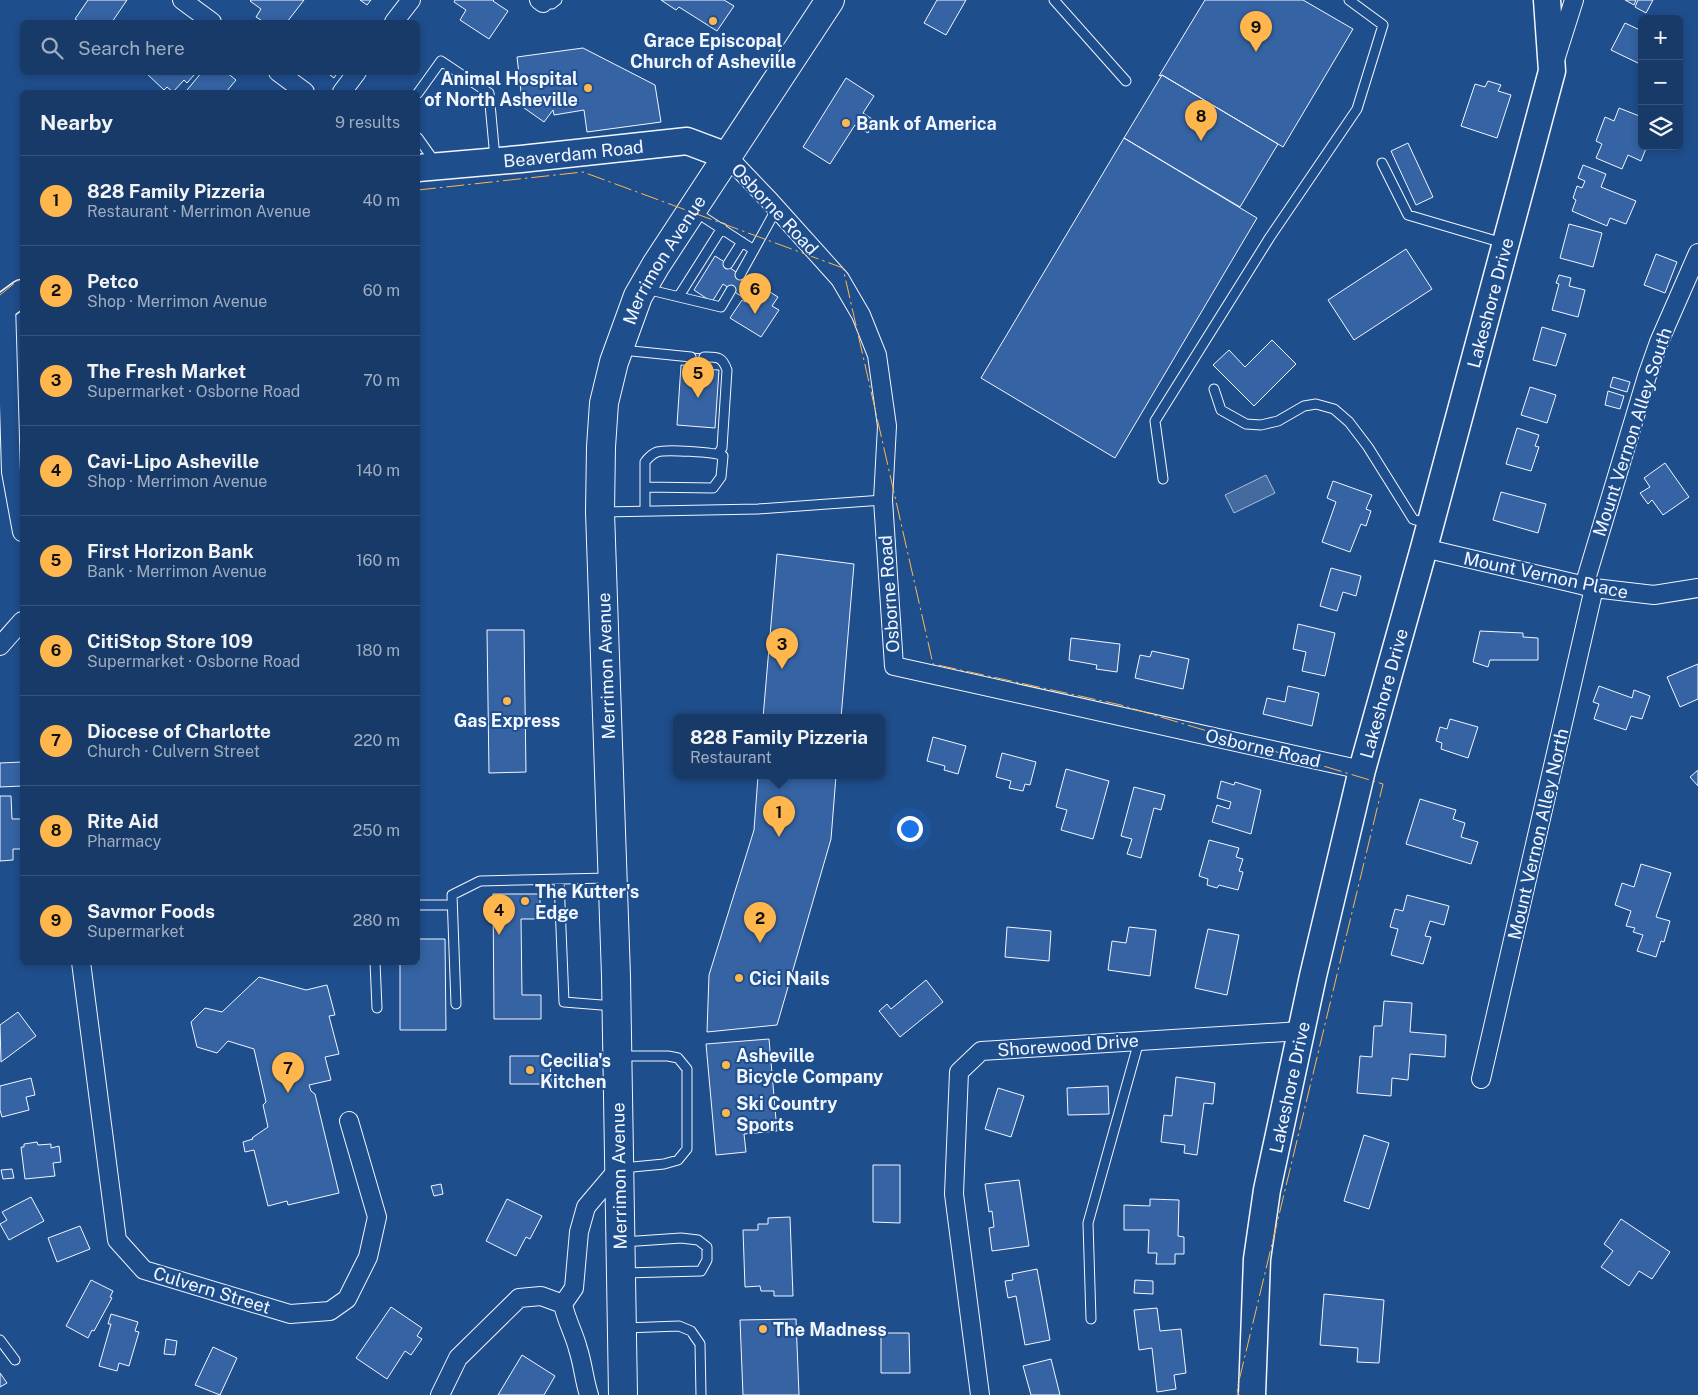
<!DOCTYPE html>
<html lang="en">
<head>
<meta charset="utf-8">
<style>
  :root { --surface:#173a69; --page:#244571; --text:#f1f3f6; --muted:#9eadc0; --line:#36547d; --accent:#ffb74d }
  body { margin:0; font-family:"Public Sans",sans-serif; background:var(--page); color:var(--text) }
  .controls { position:absolute; right:15px; top:15px; display:grid; overflow:hidden; border-radius:8px; box-shadow:0 2px 8px #0003 }
  .controls button { width:45px; height:45px; display:grid; place-items:center; padding:0; border:0; border-bottom:1px solid var(--line); background:var(--surface); color:var(--text); font:25px sans-serif }
  .you { position:absolute; left:909px; top:828px; width:18px; height:18px; margin:-12px; border:4px solid #fff; border-radius:50%; background:#1a73e8; box-shadow:0 0 0 8px #1a73e833 }
  .badge { display:grid; place-items:center; width:32px; height:32px; border-radius:50%; background:var(--accent); color:#111; font-size:16px; font-weight:700 }
  .pin { position:absolute; translate:-50% -41px; filter:drop-shadow(0 1px 2px #0008) }
  .pin::after { content:''; position:absolute; top:26px; width:18px; height:15px; background:inherit; clip-path:polygon(0 0,100% 0,50% 100%) }
  .popup { position:absolute; left:673px; top:714px; width:212px; height:65px; box-sizing:border-box; display:grid; place-content:center; border-radius:8px; background:var(--surface); filter:drop-shadow(0 1px 4px #0005); font-size:16px; white-space:nowrap; color:var(--muted) }
  .popup b { font-size:19px; color:var(--text) }
  .popup::after { content:''; position:absolute; left:50%; top:100%; margin-left:-10px; border:10px solid transparent; border-top-color:var(--surface) }
  .list { margin:0; padding:0; list-style:none }
  h2 { display:flex; justify-content:space-between; align-items:center; height:65px; margin:0; padding:0 20px; font-size:21px }
  h2 small { font-size:16px; font-weight:400; color:var(--muted) }
  .list li { display:grid; grid-template-columns:32px 1fr auto; gap:15px; align-items:center; box-sizing:border-box; height:90px; padding:0 20px; border-top:1px solid var(--line) }
  .list b { display:block; font-size:19px; white-space:nowrap }
  .list p { margin:0; font-size:16px; white-space:nowrap; color:var(--muted) }
  .list em { font-size:16px; font-style:normal; color:var(--muted) }
  .icon { flex:none; width:28px; height:28px; fill:none; stroke:currentColor; stroke-width:2; stroke-linecap:round; stroke-linejoin:round }
  .map { position:relative; flex:none; width:1698px; height:1395px; overflow:hidden }
  .search { position:absolute; background:var(--surface); box-shadow:0 2px 8px #0003; left:20px; top:20px; width:400px; height:55px; display:flex; align-items:center; gap:12px; box-sizing:border-box; padding:0 18px; border-radius:8px; color:var(--muted); font-size:19px }
  .panel { position:absolute; background:var(--surface); box-shadow:0 2px 8px #0003; left:20px; top:90px; width:400px; height:875px; border-radius:8px }
  .map>svg:first-child { display:block }
  .water { fill:#446ba0; stroke:#a8bbd7 }
  .building { fill:#3563a3; stroke:#f2f6ff }
  .lines { fill:none; stroke-linecap:round; stroke-linejoin:round }
  .lane-casing { stroke:#f2f6ff; stroke-width:11 }
  .street-casing { stroke:#f2f6ff; stroke-width:20 }
  .secondary-casing { stroke:#f2f6ff; stroke-width:29 }
  .primary-casing { stroke:#f2f6ff; stroke-width:30 }
  .lane { stroke:#1f4e8c; stroke-width:9 }
  .street { stroke:#1f4e8c; stroke-width:18 }
  .secondary { stroke:#1f4e8c; stroke-width:26 }
  .primary { stroke:#1f4e8c; stroke-width:28 }
  .power { stroke:#ffb74d; stroke-width:1; stroke-dasharray:18 4 2.5 4; stroke-linecap:butt }
  .poi-dot { fill:#ffb74d; stroke:#1f4e8c; stroke-width:2 }
  .labels { text-anchor:middle; dominant-baseline:central; stroke-width:4; stroke-linejoin:round; paint-order:stroke }
  .poi-label { font-size:18px; font-weight:bold; fill:#f2f6ff; stroke:#1f4e8c; text-anchor:start }
  .street-label { font-size:18px; fill:#f2f6ff; stroke:#1f4e8c }
</style>
</head>
<body>
<div class="map">
<svg width="1698" height="1395" viewBox="0 0 1698 1395">
  <rect width="100%" height="100%" fill="#1f4e8c"/>
  <path class="water" d="M1266,475L1275,493L1234,513L1225,495Z"/>
  <path class="building" d="M88,0H127L112,22H75L77,20L75,19Z
    M251,0H304L287,22H264L256,17L261,9L250,1Z
    M360,0H371L367,5Z
    M455,0H494L493,1L508,11L489,39L460,20L466,10L454,2Z
    M661,0H724L734,6L717,31L679,7L676,10Z
    M937,0H966L946,35L924,23Z
    M1205,0H1303L1353,29L1283,147L1162,75L1159,76Z
    M1625,0H1636L1634,5Z
    M1638,0H1653L1646,13L1635,7Z
    M1625,23L1642,31V65L1611,50Z
    M583,48L655,85L661,122L587,132L584,110L554,115L553,110L544,122L520,105L527,96L521,92L517,57Z
    M145,72H192L194,75L187,83L184,80L173,92L167,87L164,90Z
    M202,72H226L236,80L226,92H189L187,90Z
    M326,72H338L334,78Z
    M1162,75L1278,144L1240,207L1124,138Z
    M846,78L874,96L863,113L875,121L868,133L855,125L830,164L803,147Z
    M1488,81L1501,85L1498,91L1511,95L1497,138L1461,126L1475,84L1485,87Z
    M1619,108L1642,117L1639,130L1642,132V146H1647L1641,161L1628,155L1622,169L1596,158L1602,144L1596,141L1605,117L1614,121Z
    M1124,138L1257,218L1115,458L981,378Z
    M1408,143L1433,197L1416,205L1391,151Z
    M1583,165L1606,174L1601,187L1636,201L1626,224L1610,218L1607,226L1572,211L1576,200L1573,198L1577,186L1582,188L1585,181L1578,178Z
    M1569,224L1602,233L1593,267L1560,258Z
    M1406,249L1432,289L1354,340L1328,300Z
    M1656,254L1677,262L1665,293L1644,285Z
    M715,256L731,266L730,268L755,284L745,299L723,284L712,302L694,290Z
    M1559,275L1571,278L1569,286L1585,290L1578,317L1552,310L1559,284L1556,283Z
    M757,284L778,297L772,306L779,310L761,337L730,318L742,300L745,302Z
    M1542,327L1566,334L1556,366L1533,360Z
    M1272,340L1296,364L1254,406L1213,365L1229,350L1245,367Z
    M692,353L704,354L703,369L719,370L715,428L677,425L681,365L691,366Z
    M1613,377L1630,382L1627,392L1610,387Z
    M1530,387L1556,395L1547,423L1521,415Z
    M1608,391L1624,396L1620,409L1605,405Z
    M1517,428L1539,435L1535,446L1539,447L1531,471L1506,464Z
    M1665,463L1689,497L1663,515L1652,500L1648,504L1640,493L1650,487L1644,478Z
    M1333,481L1372,495L1366,509L1371,511L1366,526L1361,524L1350,552L1322,542L1336,502L1327,498Z
    M1501,492L1546,504L1538,533L1493,520Z
    M777,554L854,564L841,718H763Z
    M1331,568L1361,576L1356,596L1343,592L1337,611L1320,606Z
    M1298,624L1335,633L1325,676L1302,671L1306,652L1293,649Z
    M487,630H524L526,772L489,773Z
    M1480,631L1523,633V637L1538,638V660H1490L1488,667L1473,662Z
    M1071,638L1120,644L1117,672L1096,669L1097,665L1069,660Z
    M1152,651L1189,659L1183,689L1135,678L1140,655L1150,657Z
    M1698,664V699L1680,707L1667,677Z
    M1288,686L1319,693L1312,726L1263,714L1267,698L1285,702Z
    M1599,686L1632,698L1634,690L1650,696L1642,719L1631,716L1626,730L1594,719L1599,704L1593,702Z
    M1450,719L1478,727L1468,758L1441,749L1442,743L1436,741L1440,727L1447,729Z
    M933,737L966,746L958,774L944,770L945,766L927,761Z
    M1002,753L1036,762L1030,785L1025,784L1023,791L1009,788L1011,781L996,777Z
    M22,762V786L0,787V763Z
    M1066,769L1109,781L1093,839L1061,830L1067,810L1056,807Z
    M1698,770V786L1690,777Z
    M758,776H836L831,839L777,1025L707,1032L709,975L754,830Z
    M1221,781L1234,785L1235,782L1261,790L1251,834L1212,822L1217,805L1229,809L1231,802L1217,798Z
    M1134,787L1165,795L1161,810L1154,808L1141,858L1127,854L1132,839L1121,836Z
    M0,796H11L12,819H22V849H13V860L0,861Z
    M1420,799L1456,810L1453,819L1465,823L1461,837L1478,842L1471,864L1406,844Z
    M1209,840L1239,848L1236,857L1243,859L1239,871L1243,872L1238,890L1219,885L1217,888L1207,885L1208,879L1199,876Z
    M1641,864L1671,873L1656,917L1670,921L1664,942L1661,941L1656,957L1637,951L1643,935L1633,932L1635,928L1626,926L1631,911L1615,905L1622,883L1634,887Z
    M493,894H540V919H521L522,995H541V1019H494Z
    M1407,895L1449,906L1444,925L1430,921L1425,936L1431,937L1423,964L1391,955L1398,929L1390,927L1395,909L1403,911Z
    M1007,927L1051,931L1049,961L1005,957Z
    M1129,927L1156,930L1150,976L1108,970L1112,941L1126,943Z
    M1208,929L1239,935L1227,995L1195,988Z
    M418,939H445L446,1030H400V962H418Z
    M259,977L306,990L327,985L335,1015L329,1016L339,1054L325,1057L331,1080L309,1085L311,1091L315,1094L339,1193L288,1205L287,1201L268,1206L254,1150L245,1152L243,1142L253,1139L252,1138L268,1127L263,1105L266,1102L254,1049L228,1041L217,1053L197,1047L191,1022L205,1008L222,1012Z
    M926,980L943,1002L900,1037L879,1011L887,1004L891,1009Z
    M1384,1001L1412,1003L1410,1032L1446,1035L1445,1057L1410,1054L1408,1080L1392,1078L1391,1096L1357,1093L1360,1056L1372,1057L1374,1026H1382Z
    M18,1012L36,1036L1,1062L0,1025Z
    M769,1039L777,1131L744,1134L746,1152L716,1155L706,1044Z
    M510,1056H550L551,1084H510Z
    M1176,1077L1215,1083L1213,1104L1204,1103L1197,1155L1184,1153L1185,1145L1161,1142L1164,1115L1172,1116Z
    M31,1078L35,1095L26,1097L29,1110L2,1117L0,1110V1086Z
    M1108,1086L1109,1114L1068,1115L1067,1088Z
    M998,1088L1024,1096L1011,1137L985,1129Z
    M1364,1135L1389,1143L1369,1209L1344,1201Z
    M37,1142L38,1145L51,1144V1148L59,1146L61,1162L53,1163L55,1176L25,1179L21,1147H24V1144Z
    M873,1165H900V1223L873,1222Z
    M12,1169L14,1178L3,1179L1,1170Z
    M1019,1180L1029,1246L992,1251L989,1228L994,1227L992,1211L989,1212L985,1184Z
    M441,1184L443,1194L434,1196L431,1186Z
    M31,1197L44,1221L9,1240L0,1224L7,1220L2,1212Z
    M507,1199L542,1216L530,1239L526,1237L516,1256L486,1241Z
    M1150,1199L1179,1200L1178,1236L1184,1237V1254H1175V1264H1156L1157,1253H1148L1149,1230H1124V1205L1150,1206Z
    M790,1217L793,1296H774V1291H761L760,1286L745,1287L743,1230H758V1224H768V1218Z
    M1621,1219L1670,1252L1652,1279L1639,1271L1629,1286L1601,1267L1613,1251L1604,1244Z
    M80,1226L90,1249L57,1262L48,1238Z
    M1037,1269L1050,1340L1025,1345L1016,1296L1008,1298L1005,1281L1013,1280L1012,1274Z
    M91,1280L113,1291L110,1297L112,1298L94,1331L92,1330L88,1338L66,1326Z
    M1135,1280L1153,1281V1294L1134,1293Z
    M1324,1294L1384,1300L1379,1363L1357,1362L1358,1348L1320,1345Z
    M391,1307L422,1328L417,1336L422,1339L411,1355L405,1351L387,1379L356,1358Z
    M1157,1308L1160,1331L1181,1329L1186,1373L1174,1375L1176,1389L1157,1392L1152,1348L1139,1350L1134,1310Z
    M111,1314L138,1322L135,1331L139,1332L129,1366L119,1363L117,1371L99,1366L111,1324H108Z
    M796,1319L799,1395H743L740,1320Z
    M881,1333H909L910,1373H881Z
    M166,1339L177,1341L175,1355L164,1354Z
    M213,1347L237,1358L220,1395L195,1385Z
    M522,1355L555,1376L544,1395H498Z
    M1051,1359L1060,1395H1031L1023,1366Z
    M0,1373L7,1383L0,1387Z"/>
  <g class="lines">
    <defs>
      <path id="lane" d="M1054,0L1126,81
        M543,3L552,4L557,0
        M418,93L441,61L489,93L495,158
        M418,138L435,162
        M1382,163L1408,215L1503,243
        M694,211L754,250
        M728,264L742,242
        M740,275L777,208
        M646,289L721,307L731,290
        M679,296L722,228
        M622,350L691,357
        M704,357C717,357 722,356 727,370L722,448L718,454
        M1214,389L1221,410L1246,424L1261,425L1278,421L1304,406L1316,404L1334,409L1349,422L1368,447L1413,519L1428,524
        M1163,479L1155,421L1270,237L1357,109L1383,25L1349,0
        M645,487L713,488L721,477L723,456C715,452 665,449 657,452C652,454 648,458 645,462V511
        M603,512L758,509L883,500
        M559,880L564,1002L614,1006
        M418,905H452
        M375,962L377,1008
        M456,1004L452,895L480,881L609,878
        M621,1056H668L678,1058L687,1069V1149L678,1160L664,1164L622,1168
        M623,1242L681,1238L698,1240L707,1247V1260L701,1271L624,1273
        M1091,1319L1088,1223L1139,1041
        M624,1328L679,1326L691,1331L700,1344L701,1395
        M0,1340L15,1360"/>
      <path id="street" d="M182,0L212,22
        M539,0L543,3
        M394,22L411,0
        M1556,57L1574,0
        M278,72L305,92
        M342,92L357,72
        M727,156L769,200L840,279L861,315L877,355L887,426L883,500L894,666L1362,770
        M6,304L11,472L22,532
        M1424,548L1594,588L1654,595L1698,588
        M1584,586L1647,376L1659,342L1698,253
        M0,646L22,621
        M81,962L117,1240L144,1270L290,1314L330,1311L347,1299L368,1257L377,1217L349,1121
        M1481,1079L1594,588
        M563,1304L574,1288L579,1232L586,1207L619,1168
        M440,1395L458,1358L519,1298L541,1296L563,1304C566,1320 574,1333 578,1349C583,1364 584,1380 589,1395
        M980,1395L954,1194L959,1072L981,1051L1301,1031"/>
      <g id="secondary">
        <path id="s1" d="M418,168L521,159L687,141L727,156"/>
        <path d="M0,309L22,293"/>
        <path id="s2" d="M1252,1395L1257,1259L1267,1190L1313,976L1362,770L1424,548L1552,71L1547,0"/>
      </g>
      <g id="primary">
        <path id="s3" d="M623,1395L616,976L600,512L601,447L604,403L614,362L638,296L656,265L692,210L830,0"/>
      </g>
    </defs>
    <use href="#lane" class="lane-casing"/>
    <use href="#street" class="street-casing"/>
    <use href="#secondary" class="secondary-casing"/>
    <use href="#primary" class="primary-casing"/>
    <use href="#lane" class="lane"/>
    <use href="#street" class="street"/>
    <use href="#secondary" class="secondary"/>
    <use href="#primary" class="primary"/>
    <path class="power" d="M418,190L583,172L843,268L933,664L1121,705L1383,784L1237,1389L1239,1395
      M0,295L22,277"/>
  </g>
  <g class="poi-dot">
    <circle cx="713" cy="21" r="5"/>
    <circle cx="588" cy="88" r="5"/>
    <circle cx="846" cy="123" r="5"/>
    <circle cx="507" cy="701" r="5"/>
    <circle cx="525" cy="901" r="5"/>
    <circle cx="739" cy="978" r="5"/>
    <circle cx="726" cy="1065" r="5"/>
    <circle cx="530" cy="1070" r="5"/>
    <circle cx="726" cy="1113" r="5"/>
    <circle cx="763" cy="1329" r="5"/>
  </g>
  <g class="labels">
    <g class="poi-label">
      <text x="713" y="40" text-anchor="middle">Grace Episcopal<tspan x="713" dy="21">Church of Asheville</tspan></text>
      <text x="578" y="78" text-anchor="end">Animal Hospital<tspan x="578" dy="21">of North Asheville</tspan></text>
      <text x="856" y="123">Bank of America</text>
      <text x="507" y="720" text-anchor="middle">Gas Express</text>
      <text x="535" y="891">The Kutter's<tspan x="535" dy="21">Edge</tspan></text>
      <text x="749" y="978">Cici Nails</text>
      <text x="736" y="1055">Asheville<tspan x="736" dy="21">Bicycle Company</tspan></text>
      <text x="540" y="1060">Cecilia's<tspan x="540" dy="21">Kitchen</tspan></text>
      <text x="736" y="1103">Ski Country<tspan x="736" dy="21">Sports</tspan></text>
      <text x="773" y="1329">The Madness</text>
    </g>
    <g class="street-label">
      <text stroke="none"><textPath href="#s1" startOffset="156">Beaverdam Road</textPath></text>
      <text transform="translate(775 209) rotate(47)">Osborne Road</text>
      <text stroke="none"><textPath href="#s3" startOffset="1149">Merrimon Avenue</textPath></text>
      <text stroke="none"><textPath href="#s2" startOffset="1121">Lakeshore Drive</textPath></text>
      <text transform="translate(1632 432) rotate(-72)">Mount Vernon Alley South</text>
      <text transform="translate(1546 575) rotate(12)">Mount Vernon Place</text>
      <text transform="translate(889 594) rotate(-94)">Osborne Road</text>
      <text transform="translate(606 666) rotate(-92)">Merrimon Avenue</text>
      <text stroke="none"><textPath href="#s2" startOffset="716">Lakeshore Drive</textPath></text>
      <text transform="translate(1263 748) rotate(13)">Osborne Road</text>
      <text transform="translate(1538 834) rotate(-77)">Mount Vernon Alley North</text>
      <text transform="translate(1068 1045) rotate(-4)">Shorewood Drive</text>
      <text stroke="none"><textPath href="#s2" startOffset="311">Lakeshore Drive</textPath></text>
      <text transform="translate(619 1176) rotate(-91)">Merrimon Avenue</text>
      <text transform="translate(212 1290) rotate(17)">Culvern Street</text>
    </g>
  </g>
</svg>
<div class="controls">
<button>+</button>
<button>−</button>
<button><svg class="icon" aria-label="layers" viewBox="0 0 24 24"><path d="M12 4l9 5-9 5-9-5zM3 14l9 5 9-5"/></svg></button>
</div>
<div class="you"></div>
<div class="pin badge" style="left:779px;top:837px">1</div>
<div class="popup"><b>828 Family Pizzeria</b>Restaurant</div>
<div class="pin badge" style="left:760px;top:943px">2</div>
<div class="pin badge" style="left:782px;top:669px">3</div>
<div class="pin badge" style="left:499px;top:935px">4</div>
<div class="pin badge" style="left:698px;top:398px">5</div>
<div class="pin badge" style="left:755px;top:314px">6</div>
<div class="pin badge" style="left:288px;top:1093px">7</div>
<div class="pin badge" style="left:1201px;top:141px">8</div>
<div class="pin badge" style="left:1256px;top:52px">9</div>
<div class="search"><svg class="icon" aria-label="search" viewBox="0 0 24 24"><circle cx="10" cy="10" r="6"/><path d="M15 15l6 6"/></svg>Search here</div>
<section class="panel">
<h2>Nearby<small>9 results</small></h2>
<ul class="list">
<li><span class="badge">1</span><div><b>828 Family Pizzeria</b><p>Restaurant · Merrimon Avenue</p></div><em>40 m</em></li>
<li><span class="badge">2</span><div><b>Petco</b><p>Shop · Merrimon Avenue</p></div><em>60 m</em></li>
<li><span class="badge">3</span><div><b>The Fresh Market</b><p>Supermarket · Osborne Road</p></div><em>70 m</em></li>
<li><span class="badge">4</span><div><b>Cavi-Lipo Asheville</b><p>Shop · Merrimon Avenue</p></div><em>140 m</em></li>
<li><span class="badge">5</span><div><b>First Horizon Bank</b><p>Bank · Merrimon Avenue</p></div><em>160 m</em></li>
<li><span class="badge">6</span><div><b>CitiStop Store 109</b><p>Supermarket · Osborne Road</p></div><em>180 m</em></li>
<li><span class="badge">7</span><div><b>Diocese of Charlotte</b><p>Church · Culvern Street</p></div><em>220 m</em></li>
<li><span class="badge">8</span><div><b>Rite Aid</b><p>Pharmacy</p></div><em>250 m</em></li>
<li><span class="badge">9</span><div><b>Savmor Foods</b><p>Supermarket</p></div><em>280 m</em></li>
</ul>
</section>
</div>
</body>
</html>
